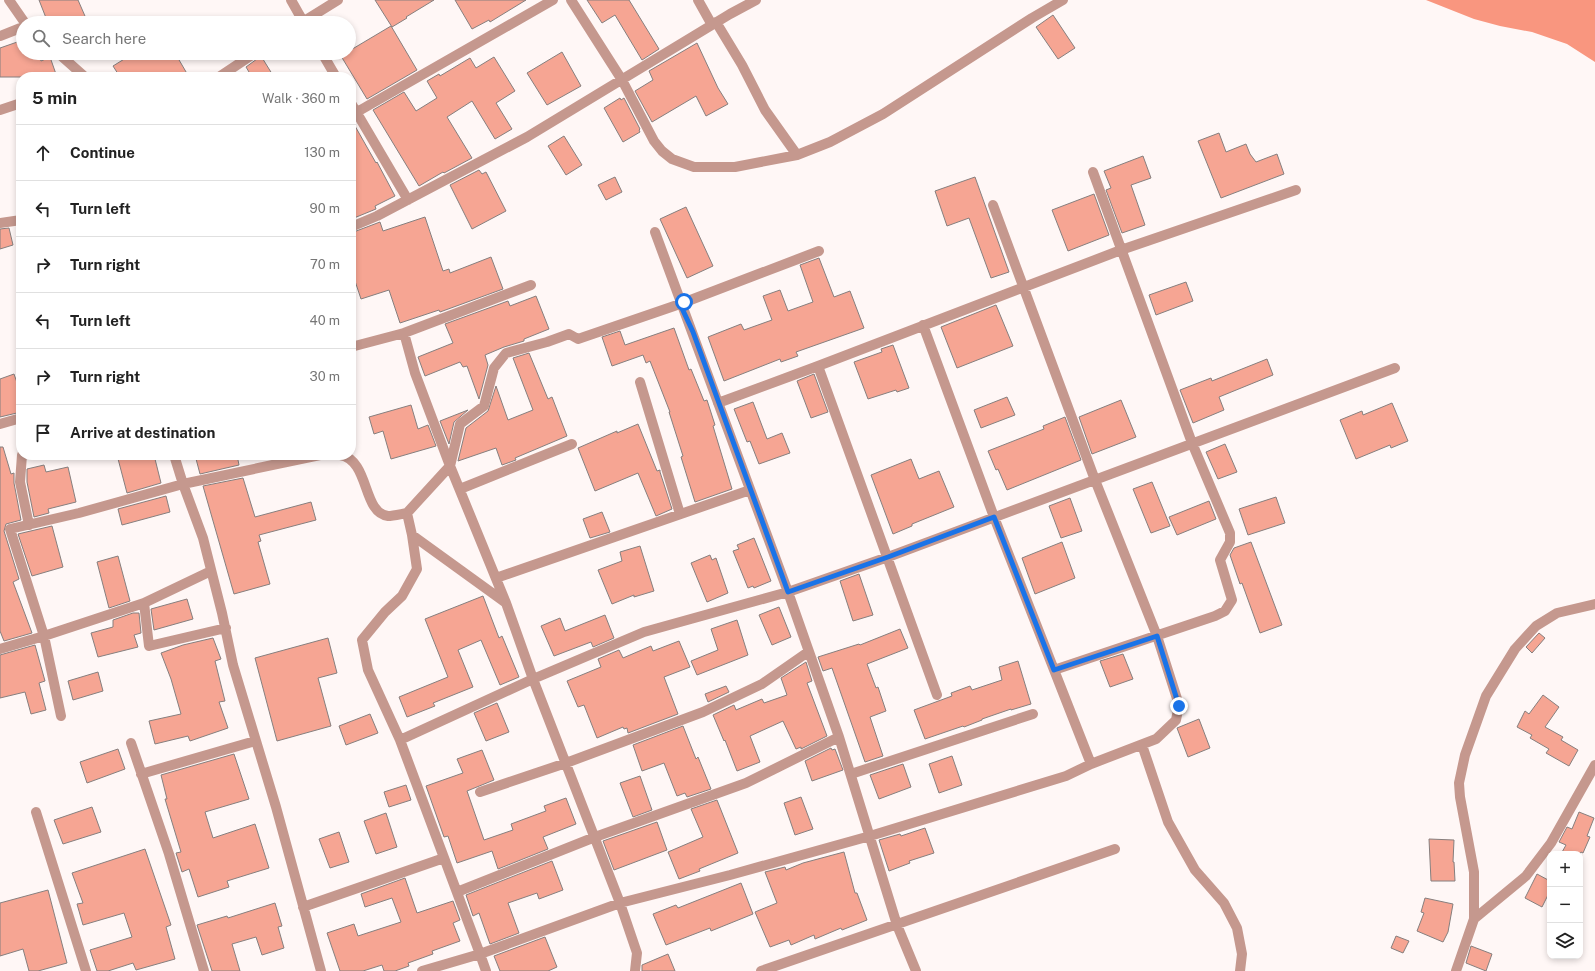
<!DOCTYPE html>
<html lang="en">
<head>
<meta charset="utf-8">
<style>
  :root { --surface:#fff; --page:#f6f6f6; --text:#222; --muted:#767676; --line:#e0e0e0 }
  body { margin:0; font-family:"Public Sans",sans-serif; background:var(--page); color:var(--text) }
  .controls { position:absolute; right:12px; bottom:12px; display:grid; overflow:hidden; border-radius:8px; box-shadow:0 2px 6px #0003 }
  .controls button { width:36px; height:36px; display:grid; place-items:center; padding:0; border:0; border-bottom:1px solid var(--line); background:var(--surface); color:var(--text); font:20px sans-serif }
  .stop { position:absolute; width:12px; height:12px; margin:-9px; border:3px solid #1a73e8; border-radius:50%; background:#fff }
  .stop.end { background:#1a73e8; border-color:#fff; box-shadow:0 1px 4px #0008 }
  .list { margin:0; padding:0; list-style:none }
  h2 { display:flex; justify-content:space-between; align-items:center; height:52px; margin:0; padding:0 16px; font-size:17px }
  h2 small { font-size:13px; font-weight:400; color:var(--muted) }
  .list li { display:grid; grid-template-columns:26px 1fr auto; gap:12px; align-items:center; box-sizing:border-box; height:56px; padding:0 16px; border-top:1px solid var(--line) }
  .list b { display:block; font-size:15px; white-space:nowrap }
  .list em { font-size:13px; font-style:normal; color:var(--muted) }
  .icon { flex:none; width:22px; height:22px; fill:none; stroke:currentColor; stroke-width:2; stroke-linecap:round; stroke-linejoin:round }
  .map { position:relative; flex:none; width:1595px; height:971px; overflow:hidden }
  .search { position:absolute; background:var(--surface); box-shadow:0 2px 6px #0003; left:16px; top:16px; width:340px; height:44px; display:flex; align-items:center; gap:10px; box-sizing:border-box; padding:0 14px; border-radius:22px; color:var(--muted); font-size:15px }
  .panel { position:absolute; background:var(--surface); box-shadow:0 2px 6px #0003; left:16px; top:72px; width:340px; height:388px; border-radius:16px }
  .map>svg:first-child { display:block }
  .water { fill:#f9967f }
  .building { fill:#f6a593; stroke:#867f7e }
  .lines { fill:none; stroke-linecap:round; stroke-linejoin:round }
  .street { stroke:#c5988e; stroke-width:10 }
  .route { stroke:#1a73e8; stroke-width:5 }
</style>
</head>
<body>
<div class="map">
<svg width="1595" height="971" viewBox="0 0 1595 971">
  <rect width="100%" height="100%" fill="#fff7f6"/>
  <path class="water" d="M1426,0H1595V62L1567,44L1532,32L1500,26L1474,19Z"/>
  <path class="building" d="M39,0H78L88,23H48Z
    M375,0H434L406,17L407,18L392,27Z
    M455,0H526L490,22L489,20L472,29Z
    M587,0H629L659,49L642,60L615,15L602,23Z
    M1053,15L1075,48L1058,59L1036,27Z
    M391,26L417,70L367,99L341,56L349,53V51Z
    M23,40V53H38L41,61L50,57L57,77H0V48Z
    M697,43L718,88L728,104L706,116L696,96L652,122L635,91L653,80L649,71Z
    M562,52L581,86L547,105L527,73Z
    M134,53H175L189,77H120L113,66Z
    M261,56L274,77H252L246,67Z
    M494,57L515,91L496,103L512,129L495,139L472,101L447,117L472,158L444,173L443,172L419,186L373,110L404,92L416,111L437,98L427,81L439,74L440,76L470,58L476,68Z
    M620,98L621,100L624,98L640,129L639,130L640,132L623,142L604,108Z
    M351,119L376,163L377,162L395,196L375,206L376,209L354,218L351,212Z
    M1219,133L1226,152L1246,144L1250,154L1256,162L1277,154L1284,174L1221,198L1198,141Z
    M564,136L582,165L566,175L548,146Z
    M1143,156L1151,178L1131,185L1145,225L1122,233L1106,190L1111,188L1104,171Z
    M479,170L482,174L486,172L506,211L472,229L450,185Z
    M615,177L622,192L606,200L598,185Z
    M975,177L1009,272L991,278L969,218L947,226L935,191Z
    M1094,194L1109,235L1068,251L1052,210Z
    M686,207L713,266L687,278L660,219Z
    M425,217L443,271L449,269L450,273L491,257L503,289L440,312L439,310L400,323L389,290L361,299L351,269V233L380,222L383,231Z
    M9,228L13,245L0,249V229Z
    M819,258L834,297L850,291L864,328L796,352L798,356L781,362L780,359L724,381L708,337L741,324L744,330L772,320L763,296L780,290L788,311L813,302L800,265Z
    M1186,282L1193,301L1156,315L1149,295Z
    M536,296L549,329L524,339V341L504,347L485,355L488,365L479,399L467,366L463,367L460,362L425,376L418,357L453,343L445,324L508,301L510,306Z
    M996,305L1013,346L957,368L941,327Z
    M674,328L689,370L691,369L704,401L707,400L715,425L713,426L732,489L695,502L681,457L683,456L669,412H670L650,361L646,363L643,355L612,366L602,337L620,331L625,345Z
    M893,345L909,388L897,392L896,390L868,399L854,362L882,352L881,349Z
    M529,353L548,399L552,397L567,436L515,458L516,460L502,465L496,448L458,461L466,428L488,411L496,386L508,420L533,410L513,358Z
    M1267,359L1273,375L1219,397L1224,410L1193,423L1180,390L1211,378L1212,381Z
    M14,374L21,394V412L0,417V379Z
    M814,374L828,412L811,418L797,381Z
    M1007,397L1015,415L981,428L974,410Z
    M1121,400L1136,437L1092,454L1079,417Z
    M753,402L767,439L782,433L790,453L759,464L750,441L747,442L734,409Z
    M1392,403L1408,441L1391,448L1390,445L1356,459L1340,420L1362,411L1363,415Z
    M411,405L418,429L428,425L436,446L391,459L383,431L374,434L369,417Z
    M468,410L454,422L449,444L440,421Z
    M1065,417L1081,460L1007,490L998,469L996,470L988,451L1044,429L1043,426Z
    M638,424L657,471L660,470V472L672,509L656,516L638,473L595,491L578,448L617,431V433Z
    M1225,444L1237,472L1218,479L1206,452Z
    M0,447H3L11,474L14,473V483L21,520L6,524L4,531L19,579L13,582L32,633L4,641L0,631Z
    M117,455H154L161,483L127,493Z
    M195,455H237L239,465L200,474Z
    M911,459L919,479L939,471L954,507L912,524V526L893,534L871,475Z
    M44,465L46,472L68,467L76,502L48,509L49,513L34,517L27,482V469Z
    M243,478L255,517L311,502L316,520L259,535L261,541L258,542L270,584L234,594L203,486Z
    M1152,482L1170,526L1151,533L1133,489Z
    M166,496L170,512L122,525L118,509Z
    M1276,497L1285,523L1248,535L1239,509Z
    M1070,498L1082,531L1061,538L1049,506Z
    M1209,501L1216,519L1177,535L1169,517Z
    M602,512L610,532L590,538L583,519Z
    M52,526L63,567L32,576L18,534Z
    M754,538L771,581L754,588L753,586L748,588L733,551L739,549L737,545Z
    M1062,542L1075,578L1035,594L1022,558Z
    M1251,542L1282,625L1260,633L1242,583L1240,584L1230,555L1234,548Z
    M640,546L654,591L634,597V595L612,604L598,570L622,561L620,552Z
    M710,555L712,560L716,558L728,593L707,602L691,563Z
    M118,556L130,601L109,608L97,562Z
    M859,574L873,615L853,621L840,581Z
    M483,596L499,638L502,636L519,677L500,685L481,640L458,650L473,687L433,703L435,706L407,717L399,697L448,677L425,619Z
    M187,599L193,619L154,630L151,609Z
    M779,607L791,637L772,645L759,615Z
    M133,613H139L141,633L134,635L138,647L98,657L91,633L113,627V620Z
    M605,615L614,638L593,647L591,642L554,656L541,626L560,618L565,631Z
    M737,620L748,655L697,675L691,661L718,650L711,629Z
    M900,629L908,648L867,664L876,688L878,687L886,711L870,717L883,756L865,762L832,668L823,671L818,657L859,644L860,645Z
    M1539,633L1545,638L1532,653L1526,647Z
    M213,638L221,659L215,661L225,701L219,702L228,728L190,741L188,736L155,744L149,721L181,714L171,679L161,653L183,645Z
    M328,638L337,673L318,678L331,726L277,741L255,658Z
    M679,641L690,667L664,677L678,714L628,733L627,728L624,729L623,727L597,738L584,705L578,707L567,681L601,667L598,659L619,650L623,658L651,646L653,651Z
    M35,645L45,681L39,683L46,710L31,714L25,692L0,698V655Z
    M1123,654L1133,679L1110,687L1100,661Z
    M1018,661L1031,704L1011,710V709L982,719V720L964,727L963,726L925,739L914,710L952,696L951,693L970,686L972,690L1002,680L999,667Z
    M806,662L812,681L807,683L827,736L801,749V747L796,749L783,721L750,736L760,762L737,771L725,740L724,741L713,715L734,705L736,710L762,699L764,703L787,695L781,678Z
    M98,672L103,691L73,700L68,681Z
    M726,686L729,692L708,702L705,694Z
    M1543,695L1559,707L1545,727L1563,737L1561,740L1578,750L1569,766L1546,753L1549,749L1530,738L1532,735L1517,727L1525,711L1529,714Z
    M497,703L509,732L486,741L474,713Z
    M370,714L378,733L346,745L339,726Z
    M1199,719L1210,748L1188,757L1177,728Z
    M683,726L696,759L698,757L711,789L687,797L685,793L677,796L664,763L642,771L633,745Z
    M831,748L832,750L835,749L843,770L812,781L805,761Z
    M118,749L125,769L87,783L80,762Z
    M482,750L494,780L467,791L484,840L513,830L511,824L546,811L544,806L566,798L576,824L543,837L548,849L498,869L492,851L457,863L448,836L444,837L426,786L463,773L457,759Z
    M234,754L249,799L205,812L213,838L255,824L269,868L227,881L229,887L198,897L189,869L182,872L176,853L181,852L165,799H167L161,775Z
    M952,756L962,785L939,793L929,764Z
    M903,764L911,787L879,799L870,775Z
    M640,776L652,810L633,817L620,783Z
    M406,785L411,800L389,807L384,792Z
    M801,797L813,829L795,835L784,803Z
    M717,800L738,853L699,869L700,871L679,879L668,852L703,837L691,809Z
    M92,807L101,832L63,844L54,820Z
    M1579,812L1594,818L1587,836L1590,837L1583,853L1581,852L1580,854H1561L1566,845L1559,842L1567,827L1572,829Z
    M386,813L397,847L376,854L364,821Z
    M657,822L667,850L614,870L603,841Z
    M925,828L934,853L909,861L910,863L889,871L879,840L900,834L901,836Z
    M339,832L349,862L330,868L319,839Z
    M1429,839L1454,840L1453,862H1454L1455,881H1431Z
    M145,849L171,925L166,927L175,959L136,970L133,963L108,971H97L90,950L132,937L124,913L83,925L77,904L83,903L72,873Z
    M844,852L855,893H857L867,920L842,930L841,928L815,939L814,935L791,945L789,940L770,947L755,912L777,903L765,872L785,867L786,870L803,863Z
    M552,861L563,890L539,899L537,893L508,903L519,933L490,944L479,913L473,916L466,895Z
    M1537,874L1550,881V891L1542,907L1525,898Z
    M405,878L417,913L453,901L460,920L453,923L460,941L432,951L433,954L408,963L409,966L395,971H384L382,965L363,971H340L327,933L354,924L358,936L401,922L392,898L365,907L361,894Z
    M741,883L753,914L711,931L710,928L666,945L653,914L676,905L678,908Z
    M48,890L67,963L38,971H29L23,949L0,956V903Z
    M1425,898L1453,904L1448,932L1443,942L1417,931L1424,913L1421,912Z
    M275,903L282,926L278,927L284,948L262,955L256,937L232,944L240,971H212L197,925L227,916L228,918Z
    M1396,936L1409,941L1403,953L1391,948Z
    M545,937L557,967L548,971H500L494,956Z
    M1471,946L1492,954L1486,971L1466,963Z
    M668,954L675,971H642V965Z"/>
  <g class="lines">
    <path class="street" d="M9,0L25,23
      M291,0L304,23
      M571,0L622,80L654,141L662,151L672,159L694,167H735L797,155L830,142L883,114L1032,18L1063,0
      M698,0L712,25
      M716,22L742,65L765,110L797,155
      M301,23L338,0
      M0,36L23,27
      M58,53L85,77
      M322,53L336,77
      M219,77L255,53
      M351,103L408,200
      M0,110L21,103
      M357,112L553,0
      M0,223L21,220
      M351,227L377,216L527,137L730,14L756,0
      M655,232L788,592L888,557L1395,368
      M923,325L994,517L1091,764
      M404,333L415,373L450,466L460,424L484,406L494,368L506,353L547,342L569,334L578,339L680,304L819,251
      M351,347L404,333L531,285
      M818,366L937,695
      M640,382L680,514
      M718,403L818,366L1121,250L1296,190
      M0,424L21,418
      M22,455L20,482L29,525
      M320,455L183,484L203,538L222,613L233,665L276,807L321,971
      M340,455C370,460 362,513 388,516C393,516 401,514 407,513L412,535L417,569L402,596L385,612L362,640L368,670L400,740L480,954L620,903L730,875L870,836L1066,776L1091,764L1156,739L1176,720L1179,705L1157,636L1095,480L993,205
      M460,489L572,444
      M407,513L450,466L506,603
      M496,578L750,490
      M144,603L211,571
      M0,649L44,636L10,529L79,513L183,484L174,455
      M1054,670L1215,616L1225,611L1232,600L1220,560L1230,542V533L1192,443L1093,172
      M61,716L44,636L144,603L149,646L226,628
      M400,740L533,679L506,603L412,535
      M131,743L169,854L204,971
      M1142,745L1168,822L1195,870L1224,903L1237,928L1242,954L1240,971
      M141,774L255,741
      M851,774L1033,714
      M480,792L566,763L703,712L762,684L808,652
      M36,812L86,971
      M457,892L595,837L746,783L839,737
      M303,907L444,858
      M1474,919L1526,876L1551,843L1595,765
      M422,971L480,954L486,971
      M635,971L637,953L620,903L533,679L644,632L788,592L839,737L897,925L916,971
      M761,971L1115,849
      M1456,971L1474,919V872L1460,797L1459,783L1465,755L1486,696L1515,649L1536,626L1557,613L1595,604"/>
  </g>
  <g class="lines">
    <path class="route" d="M684,302L680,304L693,332L788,592L888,557L994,517L1054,670L1157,636L1179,706"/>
  </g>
</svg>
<div class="controls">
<button>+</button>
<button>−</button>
<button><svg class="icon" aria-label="layers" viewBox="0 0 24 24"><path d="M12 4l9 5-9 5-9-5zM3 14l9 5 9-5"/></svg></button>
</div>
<div class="stop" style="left:684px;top:302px"></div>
<div class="stop end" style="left:1179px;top:706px"></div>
<div class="search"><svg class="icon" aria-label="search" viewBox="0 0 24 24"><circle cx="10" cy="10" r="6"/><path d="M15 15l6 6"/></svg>Search here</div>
<section class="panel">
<h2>5 min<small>Walk · 360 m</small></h2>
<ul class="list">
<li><svg class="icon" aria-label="ahead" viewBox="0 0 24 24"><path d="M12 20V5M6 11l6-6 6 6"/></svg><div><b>Continue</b></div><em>130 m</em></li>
<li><svg class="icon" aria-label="left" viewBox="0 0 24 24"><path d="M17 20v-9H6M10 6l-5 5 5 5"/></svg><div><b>Turn left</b></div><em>90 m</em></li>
<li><svg class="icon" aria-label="right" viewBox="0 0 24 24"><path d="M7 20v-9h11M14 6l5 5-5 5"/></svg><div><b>Turn right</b></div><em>70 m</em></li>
<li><svg class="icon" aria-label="left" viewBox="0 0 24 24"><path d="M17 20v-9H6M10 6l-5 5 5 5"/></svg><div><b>Turn left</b></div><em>40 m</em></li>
<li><svg class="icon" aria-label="right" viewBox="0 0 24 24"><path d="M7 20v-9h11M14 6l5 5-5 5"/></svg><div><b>Turn right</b></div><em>30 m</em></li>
<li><svg class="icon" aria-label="arrive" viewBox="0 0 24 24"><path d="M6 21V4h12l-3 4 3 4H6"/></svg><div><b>Arrive at destination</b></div></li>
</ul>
</section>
</div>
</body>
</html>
